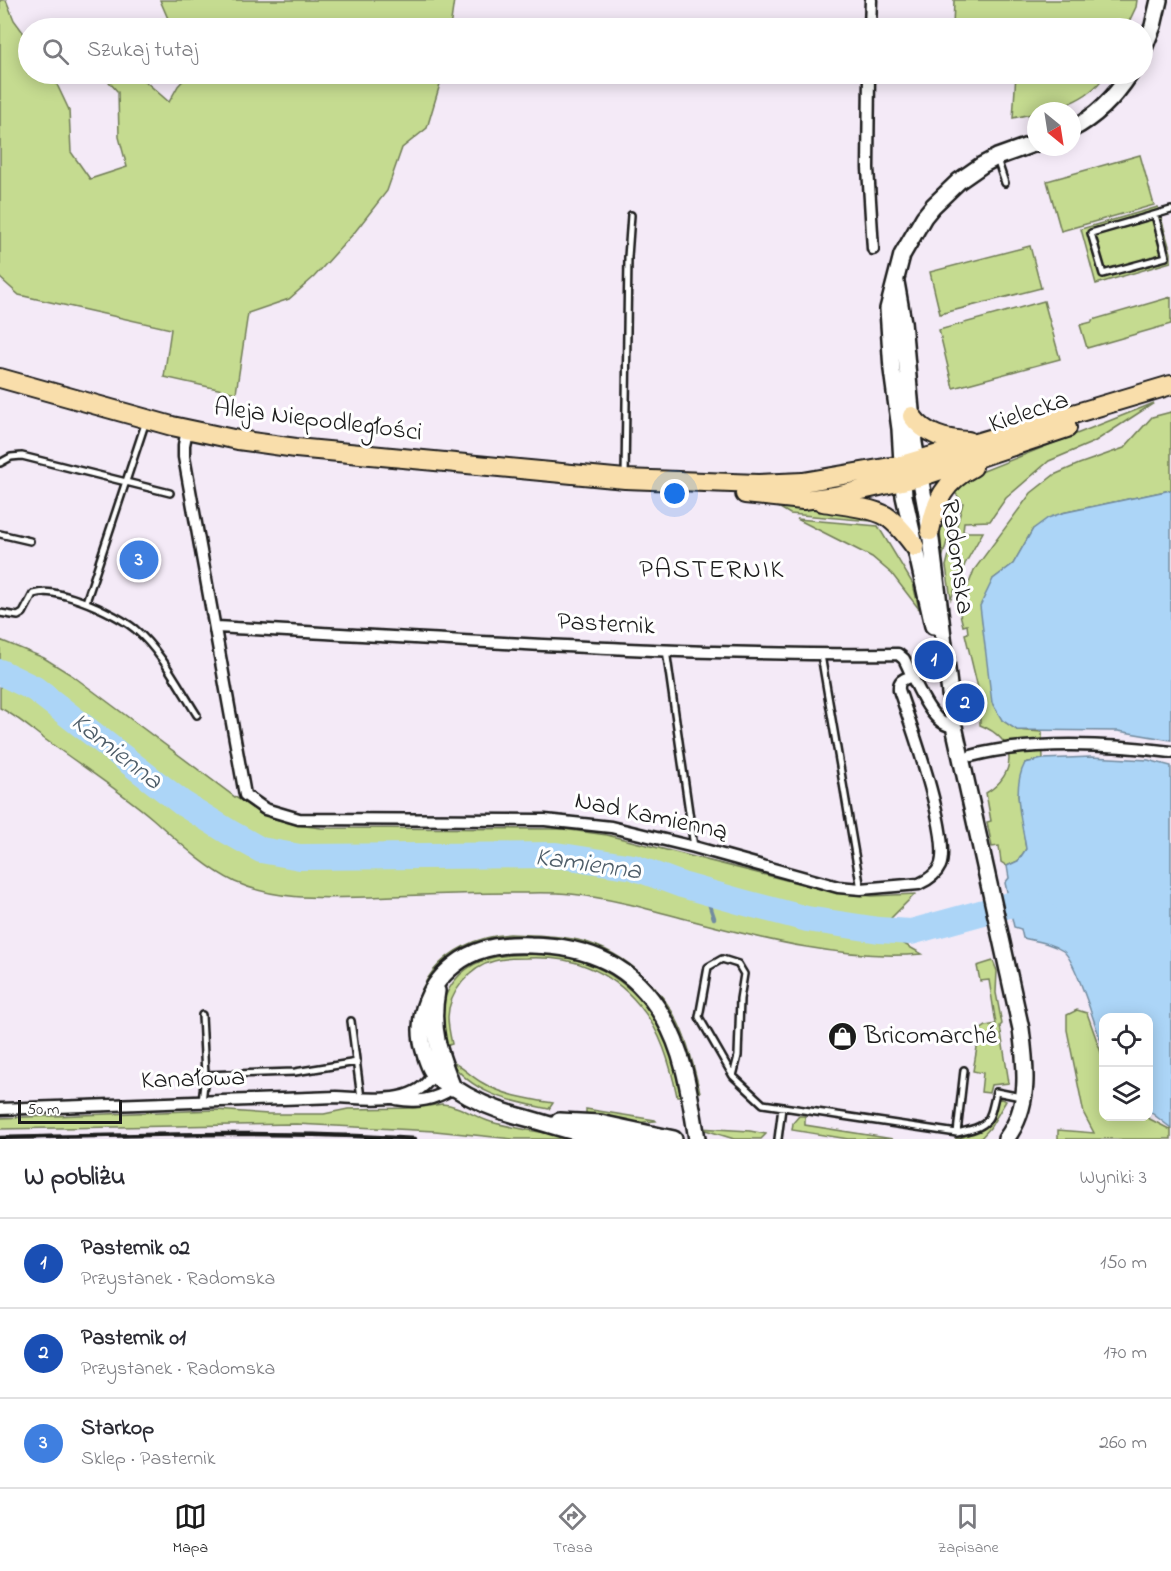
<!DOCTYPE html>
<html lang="pl">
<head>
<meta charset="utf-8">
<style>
  :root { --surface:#fff; --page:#f7f7f7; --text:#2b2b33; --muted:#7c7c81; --line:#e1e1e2; --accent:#1c1c1c }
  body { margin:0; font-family:"Indie Flower",sans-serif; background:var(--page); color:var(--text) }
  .controls { position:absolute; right:18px; bottom:18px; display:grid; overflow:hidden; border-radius:12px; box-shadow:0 3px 15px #0003 }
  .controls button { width:54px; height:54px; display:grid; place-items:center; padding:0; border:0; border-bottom:2px solid var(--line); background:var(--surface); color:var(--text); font:30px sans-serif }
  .compass { position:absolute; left:1027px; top:102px; width:54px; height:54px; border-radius:50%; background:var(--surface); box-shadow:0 3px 15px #0003; rotate:150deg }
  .scale { position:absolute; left:18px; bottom:15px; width:104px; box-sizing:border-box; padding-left:6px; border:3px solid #1c1c1c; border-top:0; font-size:16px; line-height:21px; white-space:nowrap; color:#1c1c1c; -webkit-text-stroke:4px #fff; paint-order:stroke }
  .you { position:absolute; left:675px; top:494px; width:21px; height:21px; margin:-15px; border:4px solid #fff; border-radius:50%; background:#1a73e8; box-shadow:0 0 0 9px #1a73e833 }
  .badge { display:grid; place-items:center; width:39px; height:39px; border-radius:50%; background:var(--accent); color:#fff; font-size:20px; font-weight:700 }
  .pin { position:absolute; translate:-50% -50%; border:3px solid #fff; box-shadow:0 2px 6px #0006 }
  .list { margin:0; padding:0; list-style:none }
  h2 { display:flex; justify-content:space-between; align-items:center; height:78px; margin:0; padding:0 24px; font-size:26px }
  h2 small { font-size:20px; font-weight:400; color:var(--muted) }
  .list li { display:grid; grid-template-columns:39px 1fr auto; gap:18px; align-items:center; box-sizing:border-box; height:90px; padding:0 24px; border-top:2px solid var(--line) }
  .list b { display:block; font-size:22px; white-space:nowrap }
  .list p { margin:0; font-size:20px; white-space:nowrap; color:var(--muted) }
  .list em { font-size:20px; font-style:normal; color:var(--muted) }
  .icon { flex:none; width:33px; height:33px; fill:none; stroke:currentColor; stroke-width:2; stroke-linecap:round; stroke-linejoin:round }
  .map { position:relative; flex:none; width:1171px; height:1139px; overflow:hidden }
  .search { position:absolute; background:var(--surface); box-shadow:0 3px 15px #0003; left:18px; right:18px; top:18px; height:66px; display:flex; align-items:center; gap:15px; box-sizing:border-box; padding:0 21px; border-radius:33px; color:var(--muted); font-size:22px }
  .sheet { height:348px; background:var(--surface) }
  nav { display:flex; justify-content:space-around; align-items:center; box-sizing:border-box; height:84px; border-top:2px solid var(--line); background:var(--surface); font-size:16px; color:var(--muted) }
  nav a { display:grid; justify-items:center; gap:3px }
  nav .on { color:var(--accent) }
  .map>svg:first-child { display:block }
  .green { fill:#c5db90; stroke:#707c56; stroke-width:1.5 }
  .water { fill:#acd5f7; stroke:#728b9f; stroke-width:1.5 }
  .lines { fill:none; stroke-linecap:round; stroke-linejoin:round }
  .stream { stroke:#728b9f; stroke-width:4.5 }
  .river { stroke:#acd5f7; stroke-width:26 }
  .lane-casing { stroke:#1c1c1c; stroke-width:10 }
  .street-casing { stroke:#1c1c1c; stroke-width:15 }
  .secondary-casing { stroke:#1c1c1c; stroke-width:20 }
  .primary-casing { stroke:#1c1c1c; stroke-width:22 }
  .lane { stroke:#fff; stroke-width:5 }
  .street { stroke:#fff; stroke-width:10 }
  .secondary { stroke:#fff; stroke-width:15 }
  .primary { stroke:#f9deab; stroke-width:18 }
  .rail { stroke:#1c1c1c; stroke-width:4.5 }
  .labels { text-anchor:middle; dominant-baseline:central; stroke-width:6; stroke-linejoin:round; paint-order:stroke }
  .street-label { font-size:26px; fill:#1c1c1c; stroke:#fff }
  .poi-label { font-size:26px; fill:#1c1c1c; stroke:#fff; text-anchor:start }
  .neighbourhood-label { font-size:27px; letter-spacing:1.5px; fill:#1c1c1c; stroke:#fff }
  .water-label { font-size:27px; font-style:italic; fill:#4e5d69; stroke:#fff }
</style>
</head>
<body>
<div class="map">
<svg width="1171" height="1139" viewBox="0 0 1171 1139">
  <rect width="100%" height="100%" fill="#f4eaf7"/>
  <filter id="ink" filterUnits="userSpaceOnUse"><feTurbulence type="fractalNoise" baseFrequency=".0167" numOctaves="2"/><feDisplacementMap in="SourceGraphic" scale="12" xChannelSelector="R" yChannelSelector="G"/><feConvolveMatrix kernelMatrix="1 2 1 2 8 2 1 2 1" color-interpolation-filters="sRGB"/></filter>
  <g filter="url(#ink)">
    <path class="green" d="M0,0H6L14,20L28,39V74H52L69,110L71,152L90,179L127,167L119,137L118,92L102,74H137L169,102L178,86L189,74H443L427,128L402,148L387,191L354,233L314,277L289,299L248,313L236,393L164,377L171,329L19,295L0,278Z
      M160,0H454L450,28H172Z
      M954,0H1137L1136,7L1126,28H953Z
      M1016,74H1105C1095,95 1059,111 1036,111V113L1013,118Z
      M1140,155L1154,205L1061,231L1047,181Z
      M1158,207L1171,253V262L1096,284L1081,229Z
      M1030,246L1041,288L940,314L930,272Z
      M1171,297V324L1087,348L1080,325L1092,322V320Z
      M1044,301L1060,359L953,388L939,330Z
      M1154,403L1094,442L1049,461L1006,498L990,521L964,522L963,532H983L965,564L951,599L946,566L963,503L953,490L976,474Z
      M1171,412V490L1062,513L1033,529L1013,564L993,579L1002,720L1017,730L1042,732L1043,759L1025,763L1018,795L1026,849L1018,861L1007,866L1001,862L999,846L992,847L987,822L991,821L986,793C1018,774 1017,739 980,725L979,692L965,634L968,633L967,625L963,626L959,610L974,570L1031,493L1054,475L1079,464L1124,448L1152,417Z
      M943,503L955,513L942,559L940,529Z
      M775,505L871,516V521L790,514Z
      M797,519L878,526L913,584L919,609L892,574L872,557Z
      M0,640L44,658L73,676L235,797L272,818L297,825L321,828L563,829L607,835L833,892L872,896L915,894L879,930L922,954C843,961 758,938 682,918C645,908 609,898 571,894C553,892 534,893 516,893C466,893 417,895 367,897C323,898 277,901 235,882C204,867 178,841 153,819C121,792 86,769 53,745C35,733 19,717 0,708Z
      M510,934C533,935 556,935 578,940C628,952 668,992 685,1039C692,1056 695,1074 700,1092L697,1093C689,1053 678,1016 650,985C600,929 462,907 425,988C415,1009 419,1033 420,1056L417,1055C402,988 443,939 510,934Z
      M540,954C602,957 648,992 670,1050C675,1065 677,1081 681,1096H677C670,1063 661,1031 639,1005C626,989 608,975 588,967C569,959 547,957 526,958C515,958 504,958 494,961C470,967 449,992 448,1017C448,1026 450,1035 452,1044L443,1047C442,1036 439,1022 440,1010C441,1003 446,995 449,989C469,954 504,955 540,954Z
      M993,961L997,971L996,993L1002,1024L1000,1026L1009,1083L991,1085L989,1093L981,1092L983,1073L973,1071L980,1030L986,1026L996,1024L989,980L980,981L977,966Z
      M1077,1010L1087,1013L1103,1058L1104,1116L1146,1117L1171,1130V1139H1058V1130L1094,1133L1084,1114L1067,1030V1015Z
      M450,1061C462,1066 469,1075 481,1082C502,1095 528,1099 553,1103L549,1109C511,1101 474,1095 450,1061Z
      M999,1098L1006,1101L990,1128L980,1139H955C983,1132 989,1125 999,1098Z
      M442,1104C460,1105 474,1117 491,1122C521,1130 552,1134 583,1139H513L435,1131L296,1124L0,1129V1118L216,1110L268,1114H324L348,1109L416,1108Z
      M586,1109L655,1120L656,1121L633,1123L589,1117L586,1113Z
      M799,1116H805V1125L893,1139H848L792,1130L793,1123Z
      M699,1128L750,1131L766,1134L761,1139H734Z"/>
    <path class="water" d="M1171,490V740L1118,731L1017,730L1002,720L992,703L980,606L993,579L1013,564L1033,529L1048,518L1062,513Z
      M1091,757L1148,760L1171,766V1128L1149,1111L1148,1017H1104L1103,1047C1096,1029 1076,960 1063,951C1051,943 1037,941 1023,938L1021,929L1014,927L1010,909L1013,907L1012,902L1009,901L1005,883L1009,878L1007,866L1018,861L1026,849C1022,821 1011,789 1025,763L1043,759Z"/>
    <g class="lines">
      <path class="stream" d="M705,891L714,918"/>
      <path class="river" d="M0,672L35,689L182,803L229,832L261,850L300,857L556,855L633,867L682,885L742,902L807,919L879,930L911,932L1013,904L1034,905L1045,915"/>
      <defs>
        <path id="lane" d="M997,159L1005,183
          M1155,215L1166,257L1103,274L1091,233L1171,210
          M0,463L11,457L22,456L170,493
          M625,477L628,257L631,215
          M0,534L30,541
          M86,602L146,421
          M0,613L18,616L23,613L33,594C47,590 60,594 73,598C92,604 120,617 135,629C161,651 179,687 197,715
          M666,650L694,847
          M821,655L861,889
          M202,1015L205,1075L202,1102
          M351,1021L361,1098
          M205,1075L295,1072L357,1062
          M733,1076L738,1056L740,999L744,974L738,964L722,959L708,967L699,1017L733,1076L763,1104L957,1133C990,1126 989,1123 996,1092L1021,1097
          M957,1133L964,1070
          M778,1139L782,1108"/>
        <path id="street" d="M870,28L871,0
          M869,74L868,168L873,249
          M187,430L184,445V457L245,795L265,809L299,819L545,820L611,827L694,847L838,887L861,889L919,884C928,880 936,875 940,866C952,838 910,722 899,690C898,680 904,679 912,676
          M216,627C443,639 671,656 898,654L904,659C913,676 932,729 954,726
          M971,756C1030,740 1111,744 1171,752
          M396,1099C418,1103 434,1100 453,1088
          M0,1109L336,1097C366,1098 418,1107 433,1073"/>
        <path id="secondary" d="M1142,53L1153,26L1159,0
          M1072,129C1097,116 1115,97 1130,74
          M896,282L903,322L914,443L930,531L954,726L1021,1029C1026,1067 1031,1106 1006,1139
          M933,626L904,496L900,429L892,370L888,309L902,255L924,217L933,206L959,181L982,165L997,157L1036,143
          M437,991C430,1029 439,1053 453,1088
          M559,1121L600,1123L674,1139
          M653,1135C629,1137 604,1136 580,1133C560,1129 539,1121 519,1116C495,1110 474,1101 453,1087C449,1085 444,1084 441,1081C432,1075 428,1064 425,1054C413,1017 429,982 461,960C482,946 506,944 531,945C588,946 634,965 663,1017C685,1054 690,1097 697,1139"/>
        <path id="primary" d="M0,378L172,426L238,440L296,448L625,479L758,484L803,482L902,465L1171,385
          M912,416C925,435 946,440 968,441
          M745,494L803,500L835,496L920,477L1067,428
          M823,502C841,505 871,507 886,516C898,524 907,536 915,547
          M930,531C936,500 944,482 973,467"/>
      </defs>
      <use href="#lane" class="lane-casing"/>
      <use href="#street" class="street-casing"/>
      <use href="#secondary" class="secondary-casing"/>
      <use href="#primary" class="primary-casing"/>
      <use href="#lane" class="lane"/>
      <use href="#street" class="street"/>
      <use href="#secondary" class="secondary"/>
      <use href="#primary" class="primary"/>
      <path class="rail" d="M0,1138C138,1135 276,1130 415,1139"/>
    </g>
  </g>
  <defs>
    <symbol id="shop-disc" viewBox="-11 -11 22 22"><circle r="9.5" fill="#1c1c1c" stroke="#fff"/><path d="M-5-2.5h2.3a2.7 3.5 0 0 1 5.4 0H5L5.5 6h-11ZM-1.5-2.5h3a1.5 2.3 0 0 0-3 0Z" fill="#fff"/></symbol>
  </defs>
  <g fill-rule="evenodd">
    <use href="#shop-disc" x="826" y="1020" width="33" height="33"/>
  </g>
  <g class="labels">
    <g class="street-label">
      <text transform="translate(1029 413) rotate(-19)">Kielecka</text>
      <text transform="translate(318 421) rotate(7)">Aleja Niepodległości</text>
      <text transform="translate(956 557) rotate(82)">Radomska</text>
      <text transform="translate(606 625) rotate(3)">Pasternik</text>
      <text transform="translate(651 817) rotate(12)">Nad Kamienną</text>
      <text transform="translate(193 1080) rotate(-2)">Kanałowa</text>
    </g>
    <g class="poi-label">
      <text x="864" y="1037">Bricomarché</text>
    </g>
    <g class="neighbourhood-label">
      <text x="712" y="570">PASTERNIK</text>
    </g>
    <g class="water-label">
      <text transform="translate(116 752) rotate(38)">Kamienna</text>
      <text transform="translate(588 865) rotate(8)">Kamienna</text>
    </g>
  </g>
</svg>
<div class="controls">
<button><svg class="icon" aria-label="locate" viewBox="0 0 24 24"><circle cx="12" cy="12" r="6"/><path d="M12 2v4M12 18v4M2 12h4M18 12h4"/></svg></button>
<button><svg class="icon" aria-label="layers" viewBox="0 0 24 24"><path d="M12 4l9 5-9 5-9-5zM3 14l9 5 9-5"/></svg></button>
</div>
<svg class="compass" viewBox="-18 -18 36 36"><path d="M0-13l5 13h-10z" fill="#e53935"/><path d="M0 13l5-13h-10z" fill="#7c7c81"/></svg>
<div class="scale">50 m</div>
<div class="you"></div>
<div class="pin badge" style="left:934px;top:660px;background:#1a4fb4">1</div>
<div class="pin badge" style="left:965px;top:703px;background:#1a4fb4">2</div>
<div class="pin badge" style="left:139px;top:560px;background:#3f7fe0">3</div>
<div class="search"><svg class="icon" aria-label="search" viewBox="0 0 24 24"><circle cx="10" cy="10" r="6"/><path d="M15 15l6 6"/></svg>Szukaj tutaj</div>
</div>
<section class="sheet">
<h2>W pobliżu<small>Wyniki: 3</small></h2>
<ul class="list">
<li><span class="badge" style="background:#1a4fb4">1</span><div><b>Pasternik 02</b><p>Przystanek · Radomska</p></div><em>150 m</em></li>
<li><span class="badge" style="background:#1a4fb4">2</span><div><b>Pasternik 01</b><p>Przystanek · Radomska</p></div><em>170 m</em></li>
<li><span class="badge" style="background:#3f7fe0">3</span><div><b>Starkop</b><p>Sklep · Pasternik</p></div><em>260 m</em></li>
</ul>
</section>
<nav>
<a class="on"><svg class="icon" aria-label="map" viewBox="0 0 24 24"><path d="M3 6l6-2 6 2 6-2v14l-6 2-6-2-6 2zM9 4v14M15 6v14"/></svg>Mapa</a>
<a><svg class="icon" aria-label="directions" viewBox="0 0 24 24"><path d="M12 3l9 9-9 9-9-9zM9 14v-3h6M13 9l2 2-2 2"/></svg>Trasa</a>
<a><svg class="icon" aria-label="saved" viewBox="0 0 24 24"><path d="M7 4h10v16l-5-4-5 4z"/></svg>Zapisane</a>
</nav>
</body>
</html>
